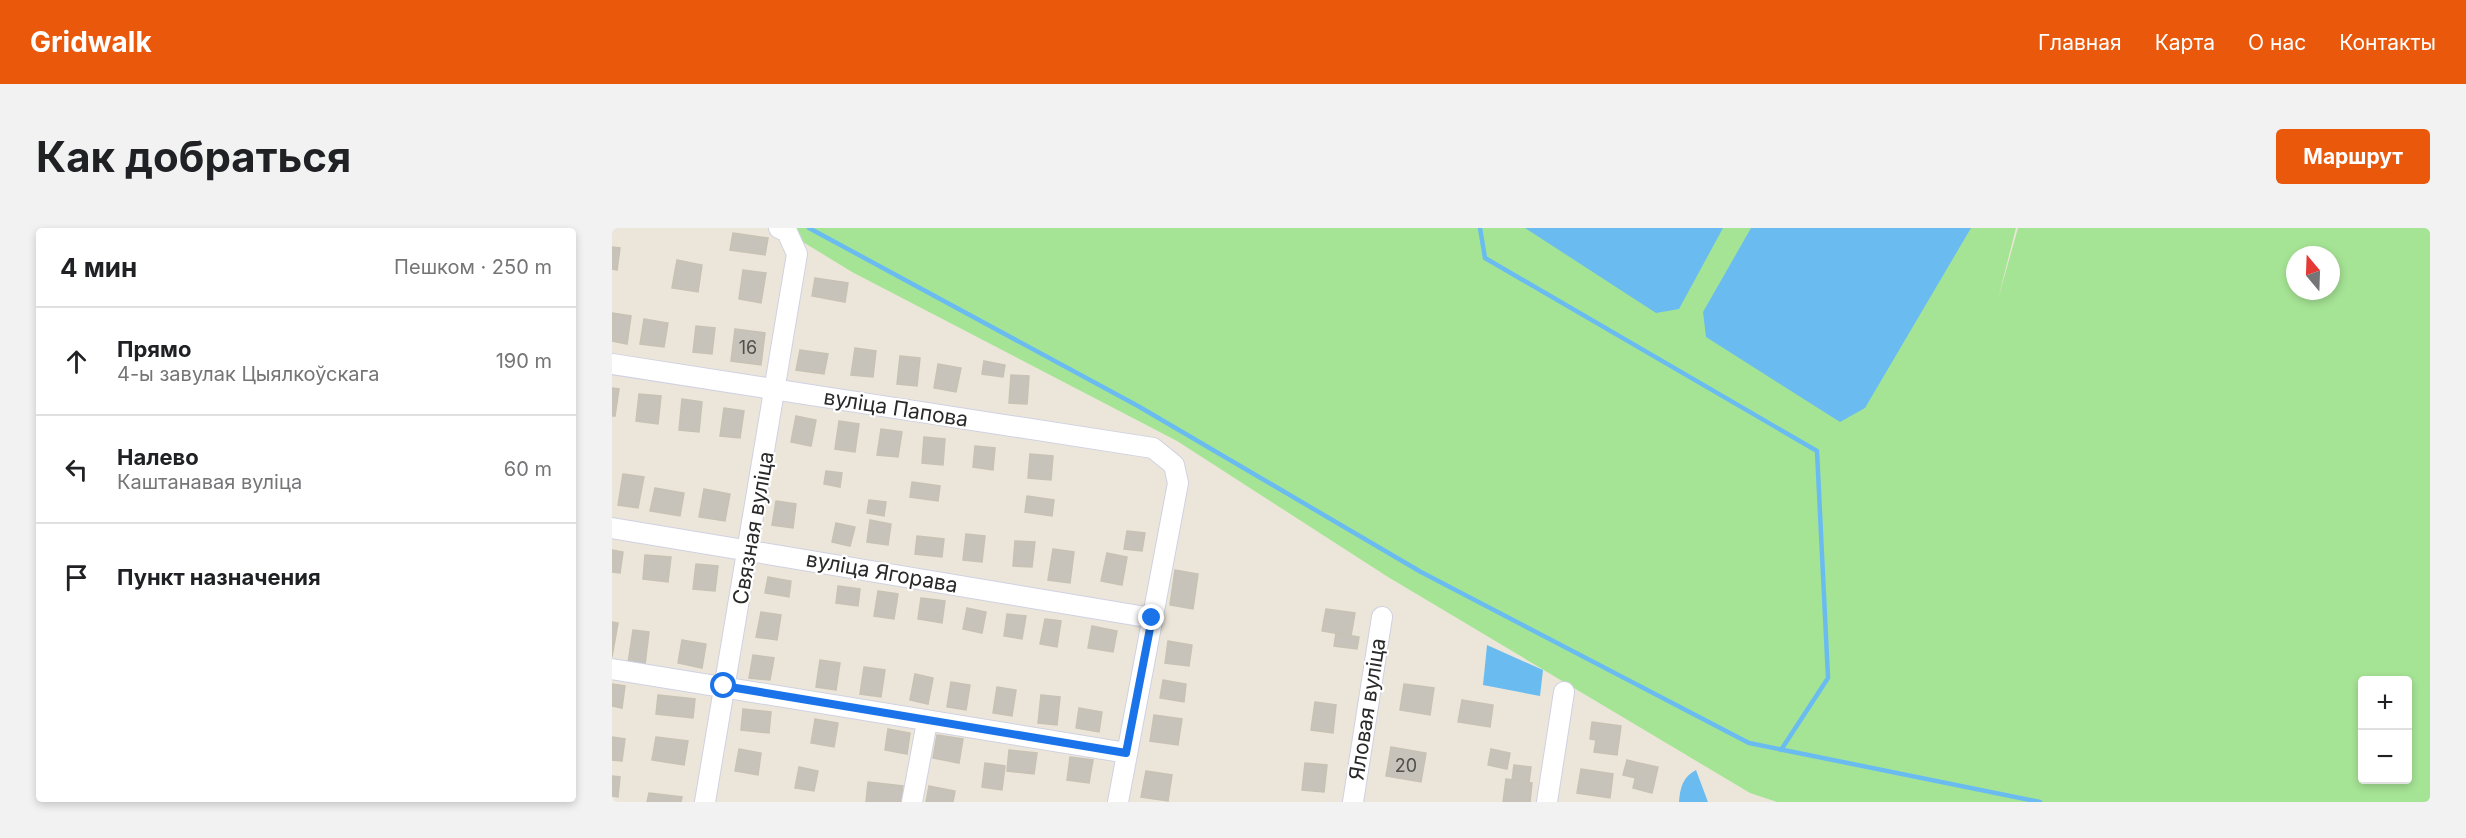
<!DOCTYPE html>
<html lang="ru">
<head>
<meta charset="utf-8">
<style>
  :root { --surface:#fff; --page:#f2f2f2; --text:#202124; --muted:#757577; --line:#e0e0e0; --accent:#ea580c }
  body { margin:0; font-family:Inter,sans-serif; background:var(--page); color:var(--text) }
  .controls { position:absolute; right:18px; bottom:18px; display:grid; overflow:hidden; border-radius:6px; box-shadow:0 3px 9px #0003 }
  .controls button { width:54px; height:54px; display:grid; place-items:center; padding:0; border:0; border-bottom:2px solid var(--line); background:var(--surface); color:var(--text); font:30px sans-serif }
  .compass { position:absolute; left:1674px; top:18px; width:54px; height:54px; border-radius:50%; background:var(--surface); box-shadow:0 3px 9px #0003; rotate:341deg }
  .stop { position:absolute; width:18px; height:18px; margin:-14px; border:4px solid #1a73e8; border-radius:50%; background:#fff }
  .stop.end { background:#1a73e8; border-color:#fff; box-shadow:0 2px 6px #0008 }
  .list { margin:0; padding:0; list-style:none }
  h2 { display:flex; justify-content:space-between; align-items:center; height:78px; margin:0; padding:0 24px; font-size:26px }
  h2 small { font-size:20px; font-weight:400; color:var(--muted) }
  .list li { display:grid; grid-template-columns:39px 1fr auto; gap:18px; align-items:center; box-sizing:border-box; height:108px; padding:0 24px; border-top:2px solid var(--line) }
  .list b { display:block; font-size:22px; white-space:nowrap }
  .list p { margin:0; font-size:20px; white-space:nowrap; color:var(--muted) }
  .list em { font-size:20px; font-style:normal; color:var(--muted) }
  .icon { flex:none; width:33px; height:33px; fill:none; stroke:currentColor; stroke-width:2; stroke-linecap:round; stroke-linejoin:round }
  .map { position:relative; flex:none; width:1818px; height:574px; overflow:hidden; border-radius:6px }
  header { display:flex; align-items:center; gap:36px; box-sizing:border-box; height:84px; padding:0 30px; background:var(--accent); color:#fff }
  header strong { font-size:28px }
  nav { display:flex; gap:33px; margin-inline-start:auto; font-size:21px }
  .intro { display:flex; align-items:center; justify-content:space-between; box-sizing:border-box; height:144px; padding:0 36px }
  h1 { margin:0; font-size:42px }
  .button { padding:15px 27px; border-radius:6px; background:var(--accent); color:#fff; font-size:21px; font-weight:700 }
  main { display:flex; gap:36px; padding:0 36px }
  aside { flex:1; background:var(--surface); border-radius:6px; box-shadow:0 3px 9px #0003 }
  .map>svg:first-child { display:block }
  .green { fill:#a6e495; fill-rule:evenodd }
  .water { fill:#6abcf0 }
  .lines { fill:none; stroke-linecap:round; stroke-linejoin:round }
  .stream { stroke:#6abcf0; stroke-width:4.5 }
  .building { fill:#c7c3ba; stroke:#c7c2b4; stroke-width:1.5 }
  .minor-casing { stroke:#cfd1e2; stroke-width:22 }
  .minor { stroke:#fff; stroke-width:20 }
  .route { stroke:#1a73e8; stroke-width:8 }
  .labels { text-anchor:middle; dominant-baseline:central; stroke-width:4.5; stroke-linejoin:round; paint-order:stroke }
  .number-label { font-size:18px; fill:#50504d }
  .street-label { font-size:21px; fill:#292929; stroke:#fff }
</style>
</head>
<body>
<header>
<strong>Gridwalk</strong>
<nav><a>Главная</a><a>Карта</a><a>О нас</a><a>Контакты</a></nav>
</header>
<div class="intro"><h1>Как добраться</h1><a class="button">Маршрут</a></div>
<main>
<aside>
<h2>4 мин<small>Пешком · 250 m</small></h2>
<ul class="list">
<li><svg class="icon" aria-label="ahead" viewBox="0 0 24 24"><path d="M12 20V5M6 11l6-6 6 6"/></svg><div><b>Прямо</b><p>4-ы завулак Цыялкоўскага</p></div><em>190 m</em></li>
<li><svg class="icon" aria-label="left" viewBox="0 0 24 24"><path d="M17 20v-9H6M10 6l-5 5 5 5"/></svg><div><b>Налево</b><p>Каштанавая вуліца</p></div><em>60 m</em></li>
<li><svg class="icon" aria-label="arrive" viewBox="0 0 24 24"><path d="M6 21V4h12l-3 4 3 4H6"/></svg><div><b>Пункт назначения</b></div></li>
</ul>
</aside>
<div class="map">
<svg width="1818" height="574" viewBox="0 0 1818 574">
  <rect width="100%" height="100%" fill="#ece6da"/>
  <path class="green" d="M168,0H1404L1386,71L1406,0H1818V574H1165L1138,565L776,349L565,213L240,44ZM1683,27H1719V63H1683ZM1750,452H1796V552H1750Z"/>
  <path class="water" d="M913,0H1111L1067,81L1044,85Z
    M1139,0H1359L1253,180L1228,194L1094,109L1091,84Z
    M875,417L931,442L928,468L871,457Z
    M1084,542L1096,574H1067C1068,559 1071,549 1084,542Z"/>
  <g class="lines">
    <path class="stream" d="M197,0L526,178L809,344L1137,515L1428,574
      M868,0L873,30L1205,223L1216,450L1169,522"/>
  </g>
  <path class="building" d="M121,5L156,10L153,27L118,22Z
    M0,19L8,20L5,42L0,41Z
    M65,32L90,37L86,64L60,60Z
    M131,42L154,45L149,75L127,71Z
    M203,50L236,55L233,74L200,68Z
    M0,85L19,88L15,116L0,113Z
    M32,91L56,95L52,119L28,116Z
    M84,98L103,100L100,126L81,124Z
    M123,101L153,105L149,137L119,133Z
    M243,120L264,123L261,149L239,147Z
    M188,122L216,126L212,146L184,142Z
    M288,128L308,130L305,158L285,156Z
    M372,133L393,137L391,149L370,146Z
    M326,136L349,140L344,164L322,160Z
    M399,147L417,148L415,176L397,175Z
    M0,160L7,161L3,188H0Z
    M27,166L49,168L46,196L24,193Z
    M70,171L90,174L87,204L67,202Z
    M112,180L132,183L128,210L108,208Z
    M184,188L204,192L199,218L179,214Z
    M227,193L247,196L243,224L223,221Z
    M269,201L290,204L286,229L265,227Z
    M312,209L333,211L331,237L310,235Z
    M363,218L383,220L381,242L361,239Z
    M418,226L441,228L439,252L416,250Z
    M214,243L230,245L228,259L212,256Z
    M11,246L32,249L26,280L6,277Z
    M300,254L328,258L326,273L298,269Z
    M43,260L72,265L68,288L38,283Z
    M92,261L118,266L113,293L87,289Z
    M415,268L442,272L440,288L413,284Z
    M257,272L274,274L272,288L255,285Z
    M164,273L184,276L181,300L160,297Z
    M258,292L279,296L276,317L255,314Z
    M224,295L243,299L238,318L220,314Z
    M515,303L533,305L530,323L512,321Z
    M354,306L373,308L370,334L351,332Z
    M305,308L332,311L330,329L303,326Z
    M403,313L423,314L420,339L401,338Z
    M441,321L462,324L458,355L436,352Z
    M0,322L11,324L8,345L0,344Z
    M495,325L515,329L510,357L489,353Z
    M33,327L59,329L56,354L31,351Z
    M84,336L106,338L103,363L81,361Z
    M563,342L586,346L581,381L558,377Z
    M156,349L179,353L177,369L153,365Z
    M226,358L248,361L246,378L224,375Z
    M266,363L286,366L282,391L262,388Z
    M309,370L333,373L330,395L306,391Z
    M355,380L374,384L370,405L351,401Z
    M714,381L743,385L739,408L710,403Z
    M149,384L169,387L165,412L144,409Z
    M395,386L414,388L410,411L392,408Z
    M433,391L449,393L445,419L428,416Z
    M0,394L6,395L0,429Z
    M480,398L505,403L501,424L476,420Z
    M21,402L37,404L33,437L16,435Z
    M724,405L747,409L745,421L722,418Z
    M70,412L94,416L90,440L66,435Z
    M556,413L580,417L577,438L553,435Z
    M141,427L162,430L158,452L137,450Z
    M208,432L228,435L224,462L204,459Z
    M252,439L273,442L269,469L248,466Z
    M303,446L321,450L316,476L298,472Z
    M551,452L574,456L572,474L548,470Z
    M339,454L358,457L354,482L335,479Z
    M0,456L13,458L10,480L0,478Z
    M792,456L822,460L818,487L788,482Z
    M385,459L404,462L400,488L381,485Z
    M46,467L83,471L81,490L44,486Z
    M429,467L448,469L445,497L426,495Z
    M850,472L881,477L878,499L846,494Z
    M703,474L724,477L721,505L699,502Z
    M467,480L490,484L487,504L464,500Z
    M131,481L159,484L157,505L129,502Z
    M542,487L570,491L566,517L538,513Z
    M203,491L226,495L222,519L199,515Z
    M980,494L1009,498L1005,527L982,524L984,512L978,511Z
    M276,501L298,505L295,526L273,522Z
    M325,507L351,511L347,535L321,530Z
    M0,509L13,511L10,533L0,532Z
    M44,509L76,513L72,537L40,532Z
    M779,519L814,525L809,554L774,548Z
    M127,521L149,525L146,547L123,543Z
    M879,521L898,525L895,541L876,537Z
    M397,522L425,525L422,546L395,543Z
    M458,529L481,532L477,555L455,552Z
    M1015,532L1027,535L1024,550L1011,547Z
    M373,535L393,538L390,562L370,559Z
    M693,535L715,537L712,564L690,562Z
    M1027,535L1046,539L1040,565L1021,560Z
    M902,537L919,539L917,554L900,552Z
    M187,539L206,543L202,563L183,560Z
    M969,541L1001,546L998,570L965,565Z
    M534,543L560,547L556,573L529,569Z
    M0,548L8,549L6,569L0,568Z
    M894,551L920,555L918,574H891Z
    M256,554L291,558L289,574H254Z
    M317,558L343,563L341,574H314Z
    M37,565L70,569L69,574H35Z"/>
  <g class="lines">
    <defs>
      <path id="minor" d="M0,136L541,220L562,237L566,255L506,574
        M0,300L540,390
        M0,441L515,525
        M93,574L185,26L175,4L167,0
        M300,574L315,494
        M741,574L770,389
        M935,574L952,464"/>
    </defs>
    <use href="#minor" class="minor-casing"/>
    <use href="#minor" class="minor"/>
  </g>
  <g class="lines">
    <path class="route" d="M112,458L514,525L540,390"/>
  </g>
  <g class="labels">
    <g class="number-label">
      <text x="136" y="119">16</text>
      <text x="794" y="537">20</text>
    </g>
    <g class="street-label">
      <text transform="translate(284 180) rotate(9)">вуліца Папова</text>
      <text transform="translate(141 300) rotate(-80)">Связная вуліца</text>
      <text transform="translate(270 344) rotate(10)">вуліца Ягорава</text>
      <text transform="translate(755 481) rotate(-81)">Яловая вуліца</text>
    </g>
  </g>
</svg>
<div class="controls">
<button>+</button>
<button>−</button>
</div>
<svg class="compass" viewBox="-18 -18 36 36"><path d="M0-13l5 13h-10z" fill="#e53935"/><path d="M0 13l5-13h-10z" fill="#757577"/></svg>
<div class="stop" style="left:112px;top:458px"></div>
<div class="stop end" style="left:540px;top:390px"></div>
</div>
</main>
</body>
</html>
